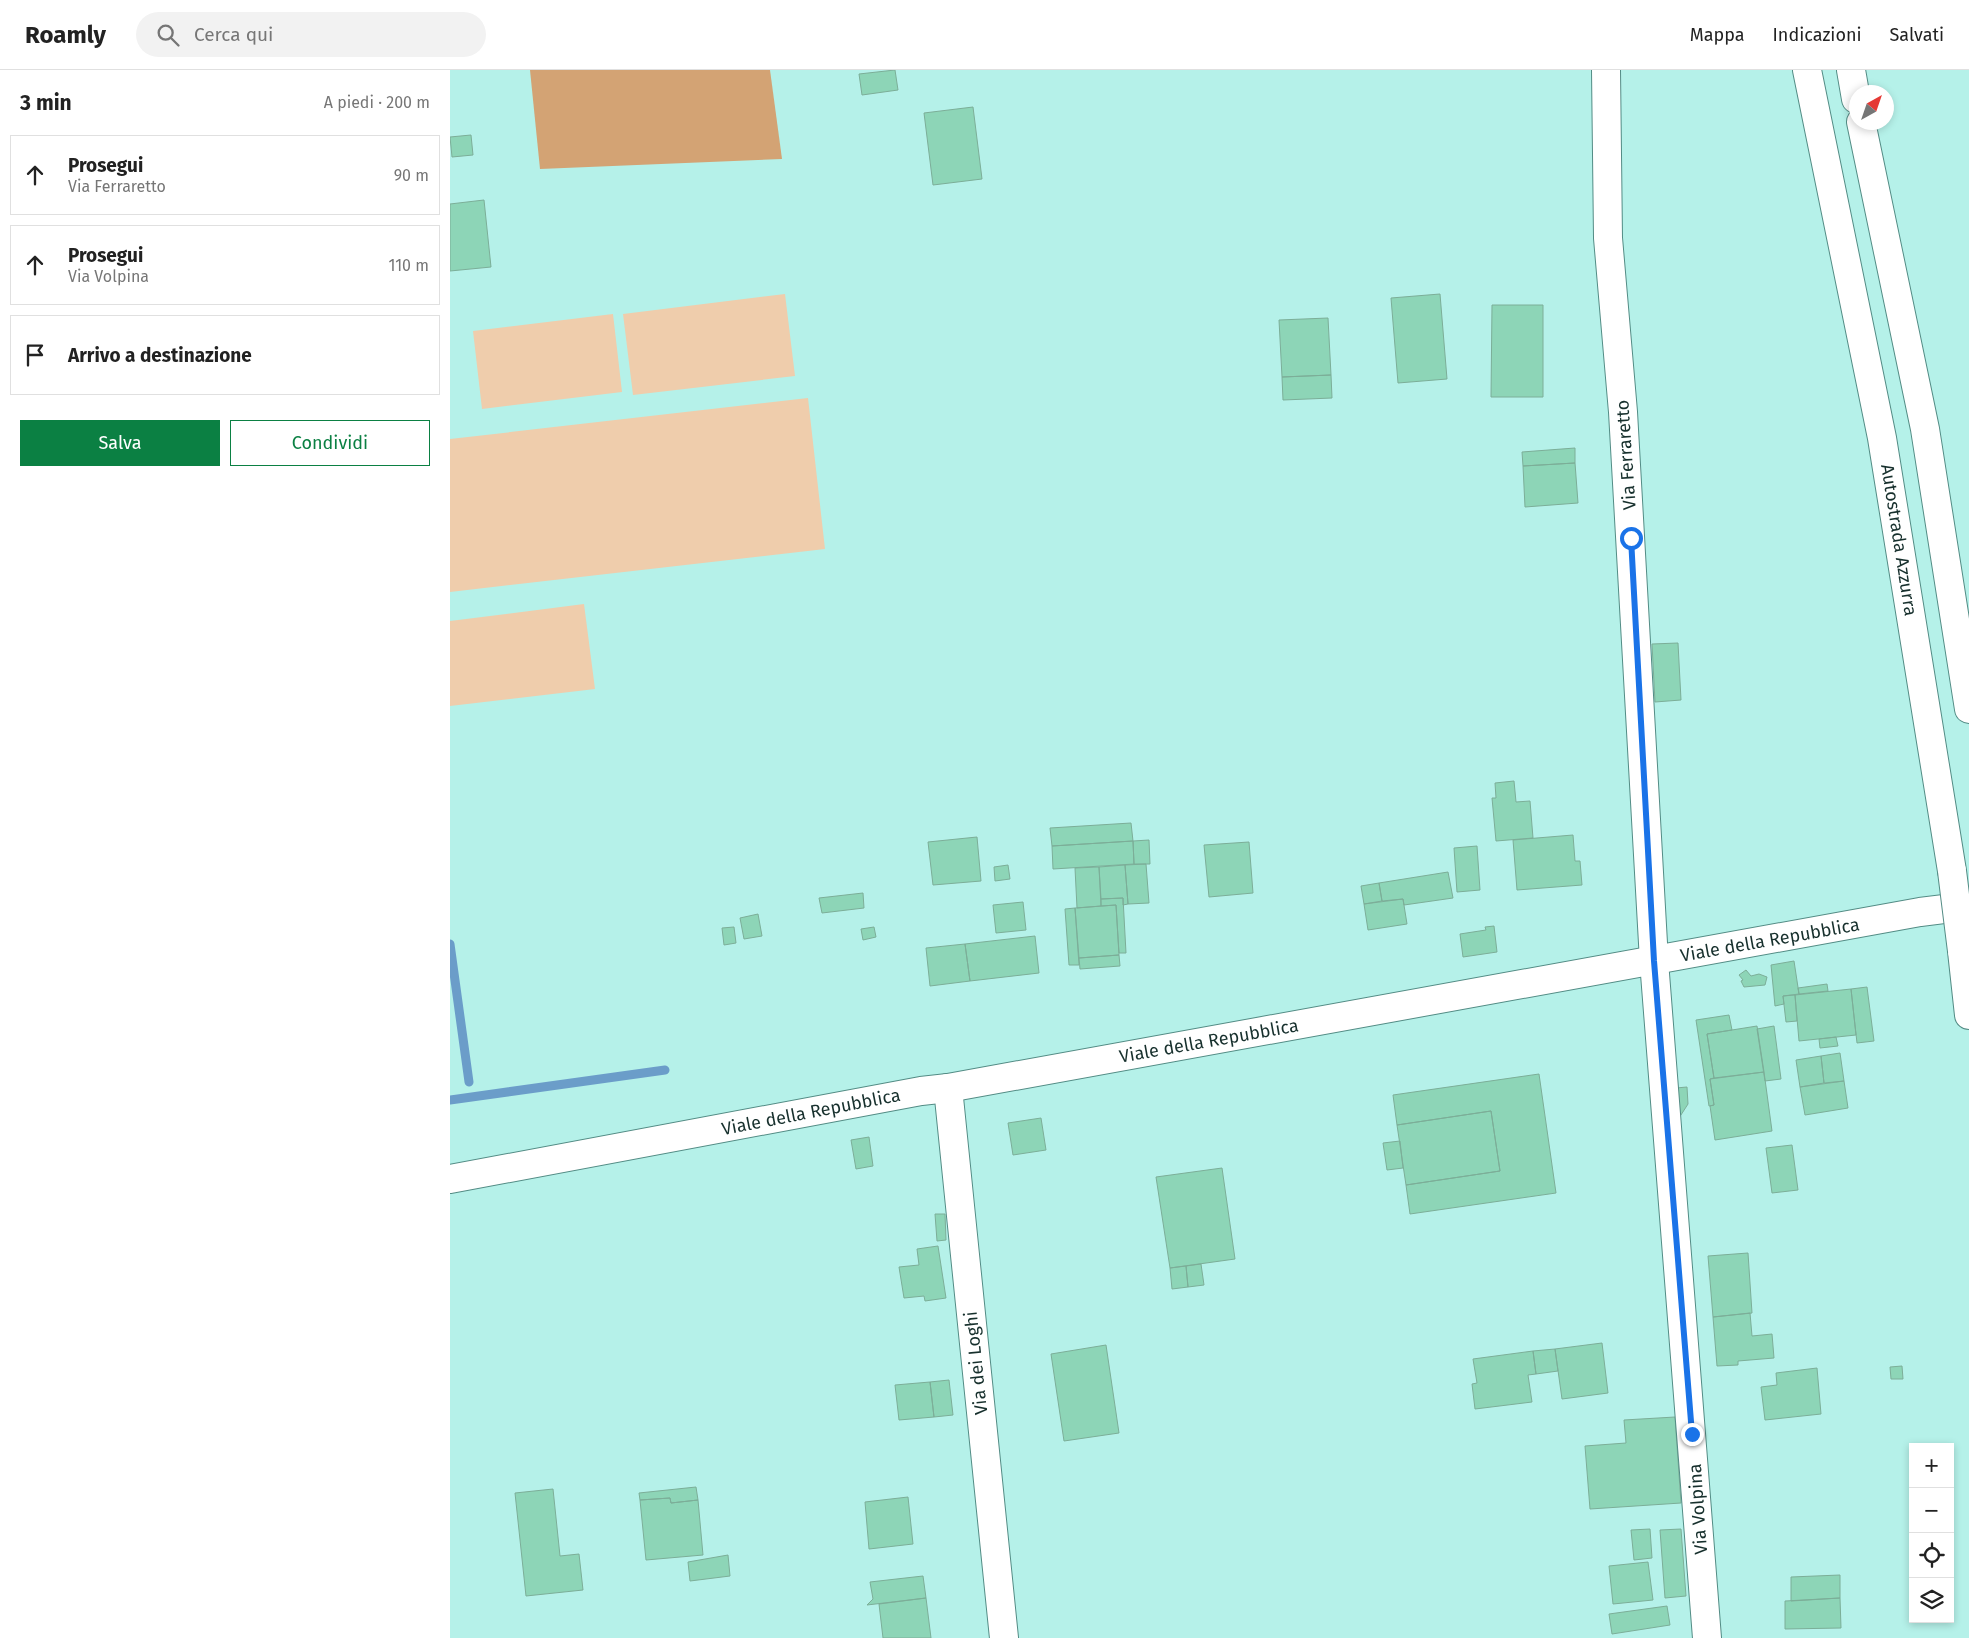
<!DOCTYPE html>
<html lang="it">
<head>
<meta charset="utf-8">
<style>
  :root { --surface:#fff; --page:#f2f2f2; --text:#222; --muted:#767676; --line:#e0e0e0; --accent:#0b8043 }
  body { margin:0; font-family:"Fira Sans",sans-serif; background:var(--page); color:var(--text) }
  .controls { position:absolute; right:15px; bottom:15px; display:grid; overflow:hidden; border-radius:0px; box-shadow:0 2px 8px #0003 }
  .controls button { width:45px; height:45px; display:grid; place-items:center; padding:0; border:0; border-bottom:1px solid var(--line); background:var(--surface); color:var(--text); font:25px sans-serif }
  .compass { position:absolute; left:1399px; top:15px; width:45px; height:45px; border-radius:50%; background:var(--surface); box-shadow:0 2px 8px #0003; rotate:40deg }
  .stop { position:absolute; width:15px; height:15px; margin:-11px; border:4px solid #1a73e8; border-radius:50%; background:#fff }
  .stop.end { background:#1a73e8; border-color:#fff; box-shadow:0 1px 5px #0008 }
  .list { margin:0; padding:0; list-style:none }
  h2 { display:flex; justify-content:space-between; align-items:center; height:65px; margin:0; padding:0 20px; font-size:21px }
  h2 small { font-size:16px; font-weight:400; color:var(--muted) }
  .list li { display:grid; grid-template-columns:32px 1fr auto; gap:15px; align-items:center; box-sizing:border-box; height:80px; margin:0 10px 10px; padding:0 10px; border:1px solid var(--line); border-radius:0px }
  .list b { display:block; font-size:19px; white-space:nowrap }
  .list p { margin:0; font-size:16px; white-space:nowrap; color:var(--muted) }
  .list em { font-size:16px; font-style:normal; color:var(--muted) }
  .actions { display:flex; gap:10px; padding:15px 20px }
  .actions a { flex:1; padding:11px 0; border:1px solid var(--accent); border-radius:0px; text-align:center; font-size:18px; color:var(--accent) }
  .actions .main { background:var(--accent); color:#fff }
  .icon { flex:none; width:28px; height:28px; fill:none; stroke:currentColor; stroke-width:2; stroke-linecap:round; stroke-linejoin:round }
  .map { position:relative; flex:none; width:1519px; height:1568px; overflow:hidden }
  header { display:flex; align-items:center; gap:30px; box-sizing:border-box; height:70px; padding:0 25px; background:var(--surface); border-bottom:1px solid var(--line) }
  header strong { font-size:24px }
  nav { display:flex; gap:28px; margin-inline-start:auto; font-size:18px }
  .search { width:350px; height:45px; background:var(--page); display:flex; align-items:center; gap:12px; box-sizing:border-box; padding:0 18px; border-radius:28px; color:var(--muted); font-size:19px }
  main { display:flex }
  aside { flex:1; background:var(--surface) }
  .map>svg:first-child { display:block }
  .green { fill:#efcdac }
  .forest { fill:#d3a374 }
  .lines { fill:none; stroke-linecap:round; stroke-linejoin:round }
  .stream { stroke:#6b9dc9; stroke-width:9 }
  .building { fill:#8dd5b7; stroke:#7cae98 }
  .minor-casing { stroke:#538c85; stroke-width:30 }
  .secondary-casing { stroke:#538c85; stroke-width:30 }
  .motorway-casing { stroke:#538c85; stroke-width:30 }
  .minor { stroke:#fff; stroke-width:28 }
  .secondary { stroke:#fff; stroke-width:28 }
  .motorway { stroke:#fff; stroke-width:28 }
  .motorway-bridge-casing { stroke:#538c85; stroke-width:30; stroke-linecap:butt }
  .motorway-bridge { stroke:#fff; stroke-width:28 }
  .route { stroke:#1a73e8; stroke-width:6 }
  .labels { text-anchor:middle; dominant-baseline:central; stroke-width:4; stroke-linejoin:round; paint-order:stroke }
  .street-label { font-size:18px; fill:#17302d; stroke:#fff }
</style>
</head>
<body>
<header>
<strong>Roamly</strong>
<div class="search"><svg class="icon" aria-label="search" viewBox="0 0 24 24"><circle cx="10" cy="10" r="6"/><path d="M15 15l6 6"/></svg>Cerca qui</div>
<nav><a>Mappa</a><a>Indicazioni</a><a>Salvati</a></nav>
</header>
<main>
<aside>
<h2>3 min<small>A piedi · 200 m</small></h2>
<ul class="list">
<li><svg class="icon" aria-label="ahead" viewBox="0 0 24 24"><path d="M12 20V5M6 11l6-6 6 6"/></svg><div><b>Prosegui</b><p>Via Ferraretto</p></div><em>90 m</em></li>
<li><svg class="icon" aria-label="ahead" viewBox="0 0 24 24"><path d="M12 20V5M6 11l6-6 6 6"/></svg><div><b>Prosegui</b><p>Via Volpina</p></div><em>110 m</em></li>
<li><svg class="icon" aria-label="arrive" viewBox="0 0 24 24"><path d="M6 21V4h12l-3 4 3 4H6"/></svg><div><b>Arrivo a destinazione</b></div></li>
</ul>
<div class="actions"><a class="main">Salva</a><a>Condividi</a></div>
</aside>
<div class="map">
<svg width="1519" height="1568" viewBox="0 0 1519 1568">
  <rect width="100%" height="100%" fill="#b5f1e9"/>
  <path class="green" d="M335,224L345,306L183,325L173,244Z
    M163,244L172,322L32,339L23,261Z
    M358,328L375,479L0,522V369Z
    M134,534L145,619L0,636V551Z"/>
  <path class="forest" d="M80,0H320L332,89L90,99Z"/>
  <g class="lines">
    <path class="stream" d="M0,874L19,1012
      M0,1030L215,1000"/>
  </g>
  <path class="building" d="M445,0L448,20L412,25L409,4Z
    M523,37L532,109L483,115L474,43Z
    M21,65L23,85L2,87L0,67Z
    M34,130L41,197L0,201V134Z
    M990,224L997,309L948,313L941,228Z
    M1042,235H1093V327H1041Z
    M878,248L881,305L832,307L829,250Z
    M881,305L882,328L833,330L832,307Z
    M1125,378V393L1073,396L1072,382Z
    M1125,393L1128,433L1075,437L1073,396Z
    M1228,573L1231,630L1205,632L1202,574Z
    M1064,711L1066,732L1080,731L1083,768L1046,771L1042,728H1046L1045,713Z
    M681,753L683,771L602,776L600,758Z
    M1123,765L1125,791H1130L1132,815L1067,820L1063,770Z
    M527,767L531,811L483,815L478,772Z
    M699,770L700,794H684L683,771Z
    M683,771L684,794L603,799L602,776Z
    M799,772L803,823L759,827L754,775Z
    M1027,776L1030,820L1007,822L1004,778Z
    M696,794L699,833L678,834L675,795Z
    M558,795L560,809L545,811L544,797Z
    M675,795L678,834L673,835V828L651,829L649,797Z
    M649,797L651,836L627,838L625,798Z
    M998,802L1003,828L954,835L953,829L932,831L929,813Z
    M929,813L932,831L914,834L911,816Z
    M413,823L414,838L372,843L369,828Z
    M673,828L676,883H669L666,835L651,836V829Z
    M953,829L957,854L918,860L914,834Z
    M573,832L576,860L546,863L543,835Z
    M666,835L669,885L629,888L625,838Z
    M625,838L629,895H619L615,839Z
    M308,844L312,866L294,869L290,848Z
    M1044,856L1047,882L1013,887L1010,864L1036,860L1035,857Z
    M284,857L286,873L274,875L272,858Z
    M424,857L426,867L413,870L411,859Z
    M585,866L589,903L520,911L515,874Z
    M515,874L520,911L480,916L476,878Z
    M669,885L670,896L630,899L629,888Z
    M1344,891L1349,924L1333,926L1334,934L1325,936L1321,895Z
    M1296,900L1301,906L1309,904L1317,907L1315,915L1294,917L1291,911L1293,910L1289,905Z
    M1377,914L1378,921L1349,924L1348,918Z
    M1417,917L1424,971L1407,973L1401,919Z
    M1401,919L1406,965L1349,971L1345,925Z
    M1345,925L1347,951L1336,952L1333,926Z
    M1279,945L1282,960L1257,964L1264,1008L1260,1009L1264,1035L1259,1036L1246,950Z
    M1307,956L1314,1002L1264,1008L1257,964Z
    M1324,956L1331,1009L1315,1011L1307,959Z
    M1386,967L1388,976L1370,978L1369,969Z
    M1390,983L1394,1011L1374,1013L1371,986Z
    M1371,986L1374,1013L1350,1017L1346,990Z
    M1314,1002L1322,1061L1265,1070L1260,1036L1264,1035L1260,1009Z
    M1089,1004L1106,1123L960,1144L956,1115L1050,1101L1041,1041L947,1055L943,1025Z
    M1394,1011L1398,1038L1355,1045L1350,1017Z
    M1237,1017L1238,1034L1229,1048L1226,1018Z
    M1041,1041L1050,1101L956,1115L947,1055Z
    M591,1048L596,1080L563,1085L558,1053Z
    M419,1067L423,1096L406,1099L401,1070Z
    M950,1071L953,1098L937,1100L933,1073Z
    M1342,1075L1348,1120L1322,1123L1316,1078Z
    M772,1098L785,1189L720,1198L706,1107Z
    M485,1144H495L496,1170L487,1171Z
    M488,1176L496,1228L475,1231L474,1226L454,1228L449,1197L469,1195L467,1179Z
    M1298,1183L1302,1243L1263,1247L1258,1186Z
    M751,1194L754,1215L738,1217L736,1196Z
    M736,1196L738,1217L722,1219L720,1198Z
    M1300,1243L1302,1266L1322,1264L1324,1288L1288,1291V1295L1267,1296L1263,1247Z
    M1152,1273L1158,1323L1112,1329L1105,1279Z
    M656,1275L669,1363L614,1371L601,1284Z
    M1105,1279L1108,1301L1086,1304L1083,1281Z
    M1083,1281L1086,1304L1078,1305L1082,1332L1025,1339L1022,1314L1027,1313L1023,1289Z
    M1452,1296L1453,1309H1441L1440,1297Z
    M1367,1298L1371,1344L1315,1350L1311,1317L1327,1315L1326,1303Z
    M499,1310L503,1345L484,1347L480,1312Z
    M480,1312L484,1347L449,1350L445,1315Z
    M1225,1347L1231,1433L1140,1439L1135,1376L1176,1373L1174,1350Z
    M246,1417L248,1430L221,1433L220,1428L190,1430L189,1423Z
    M103,1419L110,1486L129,1484L133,1520L76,1526L65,1423Z
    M458,1427L463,1474L419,1479L415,1432Z
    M220,1428L221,1433L248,1430L253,1485L196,1490L190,1430Z
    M1200,1459L1202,1488L1184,1490L1181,1460Z
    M1231,1459L1236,1526L1215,1528L1210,1460Z
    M278,1485L280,1506L240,1511L238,1492Z
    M1198,1492L1203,1530L1163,1534L1159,1496Z
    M1390,1505V1528L1341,1531V1507Z
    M473,1506L476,1528L417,1535L423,1529L420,1512Z
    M476,1528L481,1568H433L429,1534Z
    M1390,1528L1391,1558L1335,1559V1531Z
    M1217,1536L1220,1555L1162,1564L1159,1544Z"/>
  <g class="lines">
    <defs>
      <path id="minor" d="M1156,0L1158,168L1173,342L1204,891L1257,1568
        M498,1018L554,1568"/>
      <path id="secondary" d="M0,1109L471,1021L498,1018L1470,842L1519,836"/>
      <path id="motorway" d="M1357,0L1432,368L1502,801
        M1401,0L1406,29
        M1411,52L1475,359L1519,639
        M1512,881L1519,945"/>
    </defs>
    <use href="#minor" class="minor-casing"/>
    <use href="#secondary" class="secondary-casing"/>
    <use href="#motorway" class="motorway-casing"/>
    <use href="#minor" class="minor"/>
    <use href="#secondary" class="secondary"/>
    <use href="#motorway" class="motorway"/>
    <defs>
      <path id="motorway-bridge" d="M1502,801L1512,881"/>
    </defs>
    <use href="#motorway-bridge" class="motorway-bridge-casing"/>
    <use href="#motorway-bridge" class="motorway-bridge"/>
  </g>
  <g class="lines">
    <path class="route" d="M1181,468L1204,891L1242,1364"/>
  </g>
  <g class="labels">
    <g class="street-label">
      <text transform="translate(1176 385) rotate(-94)">Via Ferraretto</text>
      <text transform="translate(1449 470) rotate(81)">Autostrada Azzurra</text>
      <text transform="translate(1320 870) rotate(-10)">Viale della Repubblica</text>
      <text transform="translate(759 971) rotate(-10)">Viale della Repubblica</text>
      <text transform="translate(361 1042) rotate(-11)">Viale della Repubblica</text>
      <text transform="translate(526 1293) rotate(-96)">Via dei Loghi</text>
      <text transform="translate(1248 1439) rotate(-94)">Via Volpina</text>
    </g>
  </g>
</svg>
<div class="controls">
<button>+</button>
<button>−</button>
<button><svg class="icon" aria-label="locate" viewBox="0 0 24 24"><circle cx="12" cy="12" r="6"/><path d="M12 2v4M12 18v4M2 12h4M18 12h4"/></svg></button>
<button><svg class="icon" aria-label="layers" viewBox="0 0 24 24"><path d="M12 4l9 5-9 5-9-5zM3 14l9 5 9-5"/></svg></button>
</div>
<svg class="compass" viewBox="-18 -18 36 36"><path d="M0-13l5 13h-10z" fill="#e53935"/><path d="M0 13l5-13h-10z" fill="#767676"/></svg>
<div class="stop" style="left:1181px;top:468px"></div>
<div class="stop end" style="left:1242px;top:1364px"></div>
</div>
</main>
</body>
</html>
